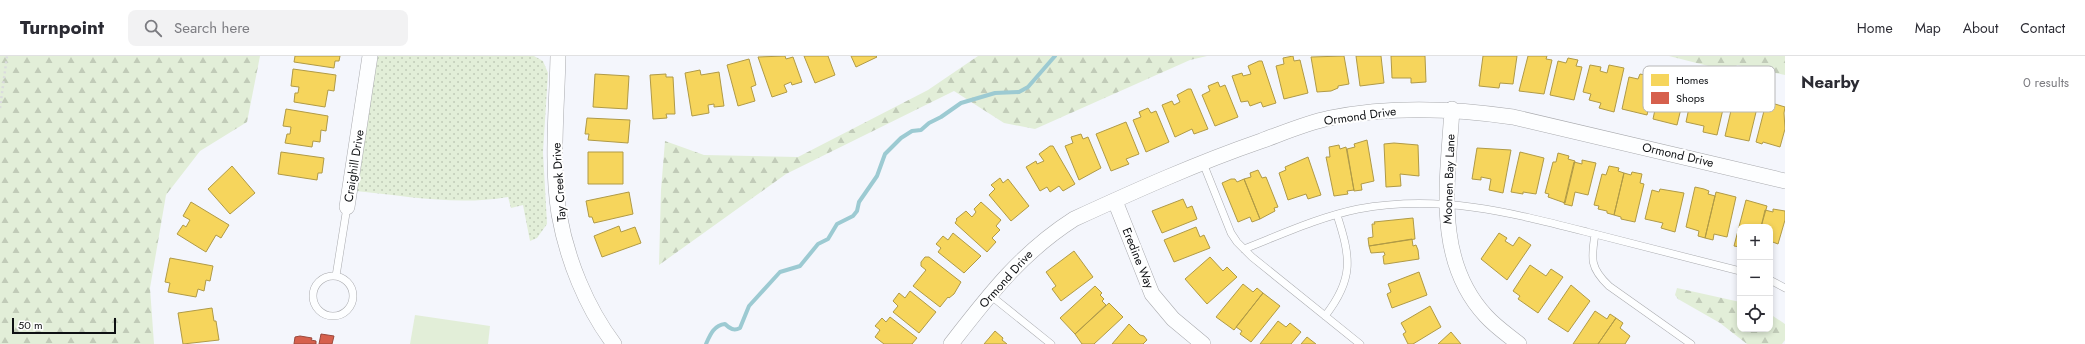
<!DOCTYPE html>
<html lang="en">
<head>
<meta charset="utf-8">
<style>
  :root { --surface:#fff; --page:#f2f2f3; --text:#2b2b33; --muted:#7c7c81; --line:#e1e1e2 }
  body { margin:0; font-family:Jost,sans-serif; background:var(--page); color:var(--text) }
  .controls { position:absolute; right:12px; bottom:12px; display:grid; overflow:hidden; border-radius:8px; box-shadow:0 2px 6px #0003 }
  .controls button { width:36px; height:36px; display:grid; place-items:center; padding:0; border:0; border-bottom:1px solid var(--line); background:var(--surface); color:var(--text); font:20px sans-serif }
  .scale { position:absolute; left:12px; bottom:10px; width:104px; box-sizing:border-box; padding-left:4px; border:2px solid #0e1013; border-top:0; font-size:11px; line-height:14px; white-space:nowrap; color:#0e1013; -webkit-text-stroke:3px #fff; paint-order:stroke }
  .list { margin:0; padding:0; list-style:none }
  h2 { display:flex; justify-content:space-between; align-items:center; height:52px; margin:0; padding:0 16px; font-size:17px }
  h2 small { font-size:13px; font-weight:400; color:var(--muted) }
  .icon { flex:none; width:22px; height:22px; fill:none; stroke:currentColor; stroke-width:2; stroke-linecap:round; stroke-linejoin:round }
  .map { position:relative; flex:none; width:1785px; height:288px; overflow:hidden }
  header { display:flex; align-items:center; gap:24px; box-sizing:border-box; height:56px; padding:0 20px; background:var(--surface); border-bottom:1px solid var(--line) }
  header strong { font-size:19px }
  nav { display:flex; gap:22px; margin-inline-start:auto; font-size:14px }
  .search { width:280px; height:36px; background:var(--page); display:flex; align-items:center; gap:10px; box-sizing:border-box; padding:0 14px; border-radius:8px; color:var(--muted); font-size:15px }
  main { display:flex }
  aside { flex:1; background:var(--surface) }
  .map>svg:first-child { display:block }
  .grass { fill:url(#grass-dots) }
  .forest { fill:url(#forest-firs) }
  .green { fill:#e2eed8 }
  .homes { fill:#f6d55c; stroke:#b09a46 }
  .shops { fill:#d6604d; stroke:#9a483c }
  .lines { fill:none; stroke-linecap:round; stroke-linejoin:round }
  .stream { stroke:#9ccad2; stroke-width:4 }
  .service-casing { stroke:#a9aaae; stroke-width:8 }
  .minor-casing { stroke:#a9aaae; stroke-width:16 }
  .path { stroke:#dadbdd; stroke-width:2.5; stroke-dasharray:2 3; stroke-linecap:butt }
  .service { stroke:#fdfeff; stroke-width:7 }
  .minor { stroke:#fdfeff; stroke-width:15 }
  .labels { text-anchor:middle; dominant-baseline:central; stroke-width:4; stroke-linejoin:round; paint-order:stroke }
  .street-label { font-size:12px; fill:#0e1013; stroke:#fff }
  .key { fill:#fff; stroke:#b7b7b8; stroke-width:1 }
  .key-label { font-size:11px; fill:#0e1013 }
</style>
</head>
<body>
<header>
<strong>Turnpoint</strong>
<div class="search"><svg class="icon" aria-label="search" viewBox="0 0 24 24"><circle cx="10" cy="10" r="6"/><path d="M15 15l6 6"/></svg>Search here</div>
<nav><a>Home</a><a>Map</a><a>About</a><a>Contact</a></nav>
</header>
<main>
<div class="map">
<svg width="1785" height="288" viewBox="0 0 1785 288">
  <defs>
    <pattern id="grass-dots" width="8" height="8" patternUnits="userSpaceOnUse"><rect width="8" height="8" fill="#e2eed8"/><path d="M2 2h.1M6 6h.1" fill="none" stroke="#c1cbb8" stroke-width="1.8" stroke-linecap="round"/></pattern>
    <pattern id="forest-firs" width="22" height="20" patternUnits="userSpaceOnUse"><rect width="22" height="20" fill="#e2eed8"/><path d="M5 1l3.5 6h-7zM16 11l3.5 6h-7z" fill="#c1cbb8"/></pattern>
  </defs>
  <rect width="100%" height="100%" fill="#f4f6fc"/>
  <path class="grass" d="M377,0H534L543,5L548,17L543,96L547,168L537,182L530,185L523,149L511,152L508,141C456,150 408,140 356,135Z"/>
  <path class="forest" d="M0,0H260L247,66L200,95L166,139L150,232L154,288H0Z
    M978,0H1207L1190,4L1035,73L1004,67L954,35L786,118L659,209L661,134L665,85L704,99L798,101L928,34Z
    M1669,0H1785V19L1737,9L1732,16Z
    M1677,232L1740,246V273H1770V258L1785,268V284L1782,288H1747L1720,267L1678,243L1675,239Z"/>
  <path class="green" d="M415,259L490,270L488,288H410Z"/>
  <path class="homes" d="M295,0H340L339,5H335L334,12L294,6Z
    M785,0L786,3L793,1L802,26L792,29L791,26L784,29L787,36L772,41L758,1Z
    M804,0H828L835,19L815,27Z
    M851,0H876L877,1L856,11Z
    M1293,0L1294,5L1300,4L1308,37L1284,43L1276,10L1284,8L1283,2Z
    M1344,0L1349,28L1338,30V32L1331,35L1317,36L1311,1Z
    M1356,0H1381L1384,27L1360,30Z
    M1391,0H1425L1426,26L1411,27V22H1392Z
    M1483,0H1517L1513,28L1500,27L1499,32L1479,30Z
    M1528,0H1547L1546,3L1552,4L1544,38L1519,35Z
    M1568,2L1578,4L1576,10L1582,11L1574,44L1550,39L1558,5L1566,7Z
    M749,3L756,29L751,31L755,45L738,50L727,9Z
    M1259,5H1262L1276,47L1263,51L1261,46L1250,50L1248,45L1241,46L1232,20L1242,17L1243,20L1251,18L1248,10Z
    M1590,9L1601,11L1600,15L1607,17L1609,9L1624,12L1614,56L1599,52L1601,47L1589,44L1591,38L1583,36Z
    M293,13L336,19L334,35L328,34L325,51L294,46L295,37H298L299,31L291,30Z
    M700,14L701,19L719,16L724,50L714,51V48L708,49L709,57L692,60L685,17Z
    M595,18L629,20L627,53L593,51Z
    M666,18V21H673L675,58H666L667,62L653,63L650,19Z
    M1640,18L1650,20L1648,26L1654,27L1647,59L1622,53L1629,21L1638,23Z
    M1218,26L1220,31L1225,29L1238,61L1215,70L1202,39L1210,35L1208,30Z
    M1670,26L1681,29L1679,35L1685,36L1677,69L1653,63L1660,30L1669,32Z
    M1188,33H1191L1208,73L1194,78L1192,73L1175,81L1162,49L1172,45L1174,49L1180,46L1177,39Z
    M1693,33L1704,36L1703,39L1710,41L1712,33L1727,36L1717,79L1703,76L1704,70L1686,66Z
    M1742,43L1752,45L1751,51L1757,52L1749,85L1725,80L1733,46L1741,48Z
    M1775,48L1785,51L1784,57L1785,73L1780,91L1763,86L1762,88L1756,86L1765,51L1773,54Z
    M1148,52L1151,57L1156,55L1169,86L1146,96L1133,64L1141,61L1139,56Z
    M286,53L328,60L326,75L321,74L320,86L313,85L312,91L285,87L287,78H290L291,71L283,70Z
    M587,62L630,64L628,87L588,84L589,78H585Z
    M1126,66L1139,98L1126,103L1129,108L1111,115L1096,78Z
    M1081,78L1083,83L1088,81L1101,112L1079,124L1065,90L1073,87L1071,81Z
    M1367,84L1374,125L1361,128L1362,134L1354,135L1347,93L1355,91L1354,88Z
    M1394,87L1418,89L1419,120L1400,118L1401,130L1386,131L1384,88Z
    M1339,89L1340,93L1346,91L1354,134L1347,135L1348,138L1334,140L1326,101H1330L1329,91Z
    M1050,90H1053L1075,128L1063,135L1059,130L1050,136L1047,131L1040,135L1026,111L1036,105L1037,108L1044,105L1039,98Z
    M1477,92L1511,94L1503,137L1489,134L1491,123L1481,121V124L1472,123Z
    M281,96L324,102L322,117H318L317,124L278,118Z
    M588,96H623V128H588Z
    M1520,96L1544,102L1536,138L1523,136V138L1511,136Z
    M1558,97L1569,100L1568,103L1575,105L1565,147L1548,141L1549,138L1545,137L1553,106H1556Z
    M1308,101L1321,139L1308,143L1306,138L1288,144L1279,117L1286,114L1285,111Z
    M1582,104L1596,107L1588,139L1575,136L1572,150L1564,148L1574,106L1582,108Z
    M232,110L255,137L230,158L208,133Z
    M1609,110L1619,112L1618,115L1624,117L1614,159L1607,157V155L1598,153L1599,150L1594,149L1602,118L1606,119Z
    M1258,114L1262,122L1266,121L1278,151L1274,152L1275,155L1260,163L1244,123L1251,121L1250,117Z
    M1632,116L1642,118L1640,127L1644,128L1635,166L1621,163V161L1614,159L1624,117L1631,119Z
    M1000,122L1003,127L1008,123L1029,150L1011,165L989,139L995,133L991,129Z
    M1231,123H1235L1237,126L1244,123L1260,163L1252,166L1250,161L1238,166L1222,127Z
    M1695,131L1704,133L1709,135L1708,138L1715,140L1705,182L1698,180L1699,175L1686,171Z
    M1660,133L1684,137L1675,176L1661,172L1663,167L1645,163L1652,134L1659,136Z
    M629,136L633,158L594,167L592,161H589L586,145Z
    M1716,136L1736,141L1727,181L1714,178L1713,184L1705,182Z
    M1183,143L1187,152L1192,150L1197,163L1162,177L1152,155Z
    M1746,144L1767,150L1761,171H1740V191L1734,190Z
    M191,146L229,169L221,182L216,179L206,196L177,178L183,169L186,171L190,164L183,160Z
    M981,146L1001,164L996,170L1000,174L992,182L996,186L987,196L955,167L957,164L956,163L966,155L972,161L976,156L974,153Z
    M1773,153L1785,155V164L1778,188L1770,185V171H1761L1765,154L1773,156Z
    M1413,162L1415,183L1369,190L1368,182L1373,181L1372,168H1375L1374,166Z
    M619,170L621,176L635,171L641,187L602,201L594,180Z
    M1196,171L1200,181L1204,179L1210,192L1174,206L1164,184Z
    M953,177L981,200L964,217L938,196L941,192L936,188L943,180L948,184Z
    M1499,177L1507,182L1505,185L1513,190L1519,181L1531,189L1507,224L1481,203Z
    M1412,183L1413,190L1416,189L1418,194L1419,203L1386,208H1384L1383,200L1385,199L1384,196L1371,197L1369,190Z
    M1074,195L1093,221L1061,245L1052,233L1056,230L1046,216Z
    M925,201H929L961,226L954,238L949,242L948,241L940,251L913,230L926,214L921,210V206Z
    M1210,201L1223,215L1227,211L1237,221L1207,248L1185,223Z
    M170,202L213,210L210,225L206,224L204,235L198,233L196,241L168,236L170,227L165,226Z
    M1530,209L1546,220L1551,213L1563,221L1538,257L1518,243L1520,240L1513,235Z
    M1419,216L1427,239L1392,252L1387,238L1391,236L1388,228Z
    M1243,228L1253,236L1257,232L1263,237L1234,274L1216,261Z
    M1571,229L1590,245L1568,276L1548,263Z
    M1095,230L1102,237L1100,239L1104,243L1102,245L1106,249L1075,278L1060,262Z
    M910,235L936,256L919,277L893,256L898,250L893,245L899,237L905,242Z
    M1263,237L1280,250L1251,286L1240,278L1242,275L1236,271Z
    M1109,247L1123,261L1094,288H1082L1075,278Z
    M1430,250L1441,271L1413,288H1408L1403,278L1406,276L1401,267Z
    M212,252L214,265H216L219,284L183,288L178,257Z
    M1595,255L1607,263L1610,258L1616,262L1598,288H1573Z
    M890,261L917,282L912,288H884L875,281L880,274L875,270L882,262L886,266Z
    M1616,262L1623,267L1620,272L1630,280L1625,288H1598Z
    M1278,265L1286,271L1290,267L1301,276L1291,288H1260Z
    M1129,268L1140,279L1144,280L1147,284L1143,288H1112Z
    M995,275L1003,282L1002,284L1007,288H984Z
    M1451,276L1461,288H1438Z
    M1307,281L1316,288H1301Z"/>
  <path class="shops" d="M321,278L334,280L332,288H319Z
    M300,280L312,282L311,284L316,285V288H294L295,281Z"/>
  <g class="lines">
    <path class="stream" d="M706,288C710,279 714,269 725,268C730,273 734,275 740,272L749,250L780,216L800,210L818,188L828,183L837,168L853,160L857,155L859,146L877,120L885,98L901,82L912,75L921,74L929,67L941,61L961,47L995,37L1019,36L1028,31L1055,0"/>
    <defs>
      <path id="service" d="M1203,107L1231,177L1237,186L1252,201L1360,288
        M1595,178C1591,203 1590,212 1609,230L1691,288
        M1244,193C1280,179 1319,161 1358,153C1440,138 1509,156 1587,176C1638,189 1689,202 1740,215
        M336,220L347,151
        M313 240a20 20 0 1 1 40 0a20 20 0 1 1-40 0Z
        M1770,224L1785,232
        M990,239L1051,288
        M1325,260C1354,223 1351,202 1337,159"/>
      <path id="minor" d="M558,0C557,52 551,106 559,158C567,203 586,251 614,288
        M1452,53C1448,124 1433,203 1486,260C1496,271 1508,279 1519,288
        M1115,145L1152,238L1173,263L1203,288
        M347,151L370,0
        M951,288C989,239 1021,197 1074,163C1135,135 1197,107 1261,85C1283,77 1306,67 1330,62C1390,50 1452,52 1513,61L1785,125"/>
    </defs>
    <use href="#service" class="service-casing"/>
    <use href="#minor" class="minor-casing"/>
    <path class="path" d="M0,52L7,0"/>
    <use href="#service" class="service"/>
    <use href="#minor" class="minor"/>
  </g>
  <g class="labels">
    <g class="street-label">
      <text transform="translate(1360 60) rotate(-8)">Ormond Drive</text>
      <text transform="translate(1678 99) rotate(13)">Ormond Drive</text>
      <text transform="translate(354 110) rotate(-81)">Craighill Drive</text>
      <text transform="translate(1449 123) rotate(-88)">Moonen Bay Lane</text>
      <text transform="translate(559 126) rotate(-94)">Tay Creek Drive</text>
      <text transform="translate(1138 202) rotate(68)">Eredine Way</text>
      <text transform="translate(1006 223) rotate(-48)">Ormond Drive</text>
    </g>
  </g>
  <rect x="1643" y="10" width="132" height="46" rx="6" class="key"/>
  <rect x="1651" y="18" width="18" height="12" fill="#f6d55c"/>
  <rect x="1651" y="36" width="18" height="12" fill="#d6604d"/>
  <g class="key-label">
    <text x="1676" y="28">Homes</text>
    <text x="1676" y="46">Shops</text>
  </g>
</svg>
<div class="controls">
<button>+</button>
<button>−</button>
<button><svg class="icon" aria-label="locate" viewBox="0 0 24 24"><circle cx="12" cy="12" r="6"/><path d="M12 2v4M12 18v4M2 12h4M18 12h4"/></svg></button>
</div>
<div class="scale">50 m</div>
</div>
<aside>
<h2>Nearby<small>0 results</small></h2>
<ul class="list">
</ul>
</aside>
</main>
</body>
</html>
